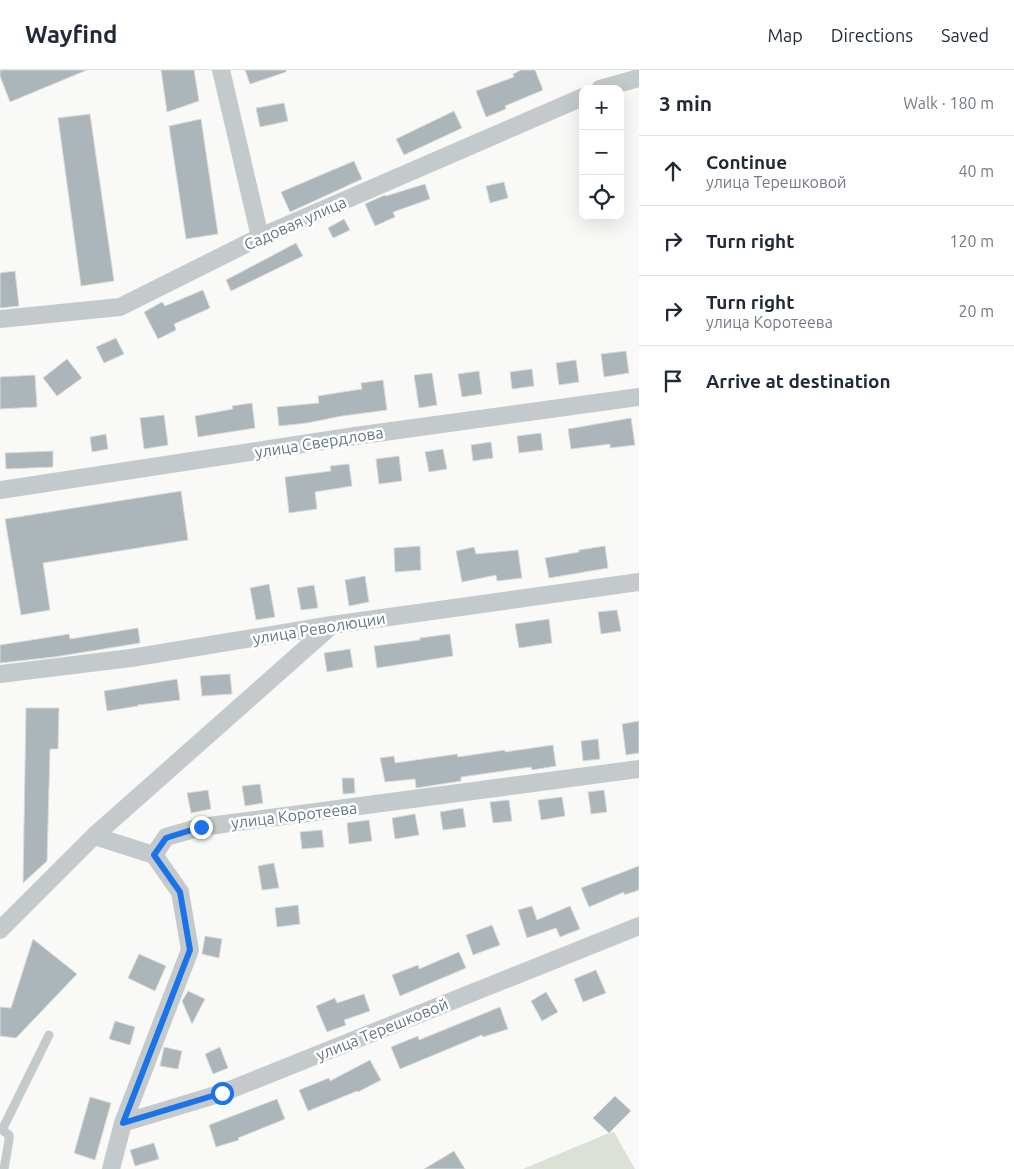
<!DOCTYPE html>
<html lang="en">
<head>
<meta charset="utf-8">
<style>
  :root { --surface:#fff; --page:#f6f6f7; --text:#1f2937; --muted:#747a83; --line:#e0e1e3 }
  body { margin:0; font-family:Ubuntu,sans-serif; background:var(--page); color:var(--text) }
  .controls { position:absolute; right:15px; top:15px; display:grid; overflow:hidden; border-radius:10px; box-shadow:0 5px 20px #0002 }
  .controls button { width:45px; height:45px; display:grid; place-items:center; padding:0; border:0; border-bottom:1px solid var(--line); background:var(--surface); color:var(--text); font:25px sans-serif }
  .stop { position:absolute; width:15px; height:15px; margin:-11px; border:4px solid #1a73e8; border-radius:50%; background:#fff }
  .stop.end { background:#1a73e8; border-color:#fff; box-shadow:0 1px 5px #0008 }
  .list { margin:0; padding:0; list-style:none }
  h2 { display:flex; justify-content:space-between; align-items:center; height:65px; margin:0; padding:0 20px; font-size:21px }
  h2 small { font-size:16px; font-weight:400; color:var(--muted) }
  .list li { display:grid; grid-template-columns:32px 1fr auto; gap:15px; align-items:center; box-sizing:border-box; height:70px; padding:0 20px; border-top:1px solid var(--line) }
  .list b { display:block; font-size:19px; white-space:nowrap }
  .list p { margin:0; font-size:16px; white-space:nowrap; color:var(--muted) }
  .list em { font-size:16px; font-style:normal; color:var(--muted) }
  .icon { flex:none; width:28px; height:28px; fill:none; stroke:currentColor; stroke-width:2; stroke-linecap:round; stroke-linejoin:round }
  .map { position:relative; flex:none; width:639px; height:1099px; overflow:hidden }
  header { display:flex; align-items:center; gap:30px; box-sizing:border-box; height:70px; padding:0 25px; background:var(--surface); border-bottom:1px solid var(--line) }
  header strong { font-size:24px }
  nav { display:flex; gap:28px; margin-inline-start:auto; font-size:18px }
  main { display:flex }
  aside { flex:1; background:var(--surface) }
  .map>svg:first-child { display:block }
  .green { fill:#dbe1d7 }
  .building { fill:#abb5ba; stroke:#dbdbd9 }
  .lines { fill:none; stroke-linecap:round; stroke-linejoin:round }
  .service { stroke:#c4cacc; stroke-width:9 }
  .minor { stroke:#c4cacc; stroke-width:18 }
  .route { stroke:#1a73e8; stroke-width:6 }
  .labels { text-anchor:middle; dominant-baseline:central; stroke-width:5; stroke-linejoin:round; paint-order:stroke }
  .street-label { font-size:16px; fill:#637782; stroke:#fff }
</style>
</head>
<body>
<header>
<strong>Wayfind</strong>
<nav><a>Map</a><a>Directions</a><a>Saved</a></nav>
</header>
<main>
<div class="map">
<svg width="639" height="1099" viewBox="0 0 639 1099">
  <rect width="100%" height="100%" fill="#f9f9f7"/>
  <path class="green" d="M614,1062L635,1099H523L609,1063Z"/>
  <path class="building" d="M0,0H87L10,32L0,6Z
    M161,0H194L199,31L167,42Z
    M245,0H286V2L250,14Z
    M521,0H535L543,20L505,36L506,39L486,47L476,21L514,7L513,4Z
    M284,33L288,51L260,57L256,38Z
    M454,41L462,58L404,85L396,69Z
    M90,44L114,211L81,216L58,48Z
    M201,49L218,164L186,169L169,56Z
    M354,91L362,109L290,142L281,122Z
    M504,112L508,128L490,133L486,116Z
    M425,114L430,129L393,142L395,147L375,156L365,134L385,125L386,126Z
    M344,149L350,160L333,168L328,158Z
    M296,173L303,186L231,221L226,210Z
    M15,201L19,236L0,238V203Z
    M203,220L210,238L174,254L176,260L158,269L144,242L162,232L165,236Z
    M116,268L124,284L104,293L96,277Z
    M626,281L629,303L604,307L601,284Z
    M67,289L82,308L57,326L43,308Z
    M576,290L579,312L559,315L556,293Z
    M532,299L534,316L512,319L510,302Z
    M479,301L482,324L462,327L458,304Z
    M432,303L437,335L419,338L414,305Z
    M35,305L37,337L0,339V307Z
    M383,310L387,340L342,346L307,353L279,356L277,337L319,333L318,326L362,319L361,313Z
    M252,333L255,358L198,367L195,346L233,339L232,336Z
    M164,345L168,375L144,379L140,348Z
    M631,348L635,375L610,378V374L571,379L568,359Z
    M541,363L543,380L519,383L517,366Z
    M106,364L108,379L92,382L90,367Z
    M491,372L493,388L473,391L471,375Z
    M443,379L447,399L429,402L425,382Z
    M53,381V397L6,399L5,383Z
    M399,386L402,411L379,414L376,389Z
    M349,394L352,416L315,422L317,439L289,443L285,407L331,401L330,396Z
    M181,421L188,470L43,493L50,540L21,545L5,449Z
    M420,476L421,500L395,502L394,478Z
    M605,476L608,498L549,508L545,488L579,482V480Z
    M474,477L476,484L518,480L522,508L497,511L496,505L462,512L456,481Z
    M365,506L369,532L349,536L345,510Z
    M269,514L275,547L256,550L250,518Z
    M314,515L318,538L301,540L297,518Z
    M617,540L621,561L601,564L598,542Z
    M549,549L552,573L519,578L515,554Z
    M138,558L140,573L54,587L0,593V575L69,564L70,569Z
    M450,564L453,586L377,598L374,576L420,570V568Z
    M350,579L353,597L327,602L324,583Z
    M230,604L232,624L202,626L200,606Z
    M177,609L180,630L138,635V636L107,641L104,621Z
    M26,638H59L58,679H50L47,791L23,813Z
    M639,651V683L626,685L622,654Z
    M598,669L600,689L583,691L581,671Z
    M553,675L556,696L532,700L531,697L461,707V711L416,718L415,709L385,712L380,688L394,686L395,693L457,684L458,687L505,680V682Z
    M342,708H354L355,723L343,724Z
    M260,714L263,733L245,736L242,716Z
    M208,720L211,739L191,743L187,723Z
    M604,720L607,742L591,744L588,722Z
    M562,727L565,746L541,750L538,730Z
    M509,730L512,751L493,753L490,732Z
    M463,738L466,757L443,760L440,742Z
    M415,744L419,765L395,769L392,748Z
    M369,750L372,771L349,774L347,753Z
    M322,760L324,777L302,779L300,762Z
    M274,793L279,818L262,820L258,796Z
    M639,796V820L624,825V822L589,837L581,818Z
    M298,835L300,854L277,857L275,838Z
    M532,836L537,850L570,836L580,859L560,867L556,858L527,868L518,840Z
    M492,855L500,875L473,885L466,865Z
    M205,866L222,869L219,888L202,884Z
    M33,869L77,904L16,968L0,966V937L11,938Z
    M459,882L466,898L400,926L392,905L418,895L419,899Z
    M139,884L166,896L155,921L128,908Z
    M596,900L606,923L583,932L574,909Z
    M188,921L205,929L192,954L182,931Z
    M546,922L558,942L542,951L531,931Z
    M364,924L370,941L344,950L346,955L327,962L316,936L335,928L337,933Z
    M500,937L508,959L483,967L482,965L400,999L391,977L418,966L419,970Z
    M115,951L135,957L130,975L109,969Z
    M164,977L182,981L178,999L160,996Z
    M220,977L228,998L213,1004L205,984Z
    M370,990L381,1010L358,1022L357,1021L308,1041L299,1020L329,1008L330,1011Z
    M615,1026L631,1041L609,1063L593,1048Z
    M90,1027L111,1033L95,1090L74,1083Z
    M277,1029L285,1049L238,1068L239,1070L216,1077L209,1055Z
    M154,1073L159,1089L135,1096L130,1080Z
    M454,1081L465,1099H424Z"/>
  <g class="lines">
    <path class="service" d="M4,1099L9,1070V1065L2,1060L49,965"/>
    <path class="minor" d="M221,0L260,167
      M600,19L639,8
      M0,249L120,237L260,167L583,27
      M0,420L355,366L639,327
      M0,604L131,588L332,555L639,512
      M94,766L331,556
      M0,860L94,766L154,785L166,767L201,757L639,699
      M123,1053L222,1023L639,856
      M111,1099L123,1053L190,880L180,822L154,785"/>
  </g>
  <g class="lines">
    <path class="route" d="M201,757L166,768L154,785L180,822L190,880L123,1053L222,1023"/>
  </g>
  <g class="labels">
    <g class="street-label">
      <text transform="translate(295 153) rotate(-24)">Садовая улица</text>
      <text transform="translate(319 372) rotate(-9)">улица Свердлова</text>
      <text transform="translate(319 558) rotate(-9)">улица Революции</text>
      <text transform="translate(294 745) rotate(-7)">улица Коротеева</text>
      <text transform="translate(382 959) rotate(-22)">улица Терешковой</text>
    </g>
  </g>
</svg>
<div class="controls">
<button>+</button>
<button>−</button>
<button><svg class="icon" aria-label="locate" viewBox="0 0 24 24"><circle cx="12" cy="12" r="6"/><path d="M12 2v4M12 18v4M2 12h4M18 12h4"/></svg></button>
</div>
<div class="stop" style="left:222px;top:1023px"></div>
<div class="stop end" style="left:201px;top:757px"></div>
</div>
<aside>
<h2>3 min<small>Walk · 180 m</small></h2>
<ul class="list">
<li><svg class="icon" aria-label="ahead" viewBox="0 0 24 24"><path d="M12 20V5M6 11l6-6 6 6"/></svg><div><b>Continue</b><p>улица Терешковой</p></div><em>40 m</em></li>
<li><svg class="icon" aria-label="right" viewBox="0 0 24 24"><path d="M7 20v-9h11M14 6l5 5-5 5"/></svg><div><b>Turn right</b></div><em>120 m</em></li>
<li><svg class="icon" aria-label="right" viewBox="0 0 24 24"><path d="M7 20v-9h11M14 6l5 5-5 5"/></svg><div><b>Turn right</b><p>улица Коротеева</p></div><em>20 m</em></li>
<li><svg class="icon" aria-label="arrive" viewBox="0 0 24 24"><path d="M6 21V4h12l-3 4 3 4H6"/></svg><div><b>Arrive at destination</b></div></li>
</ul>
</aside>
</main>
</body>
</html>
